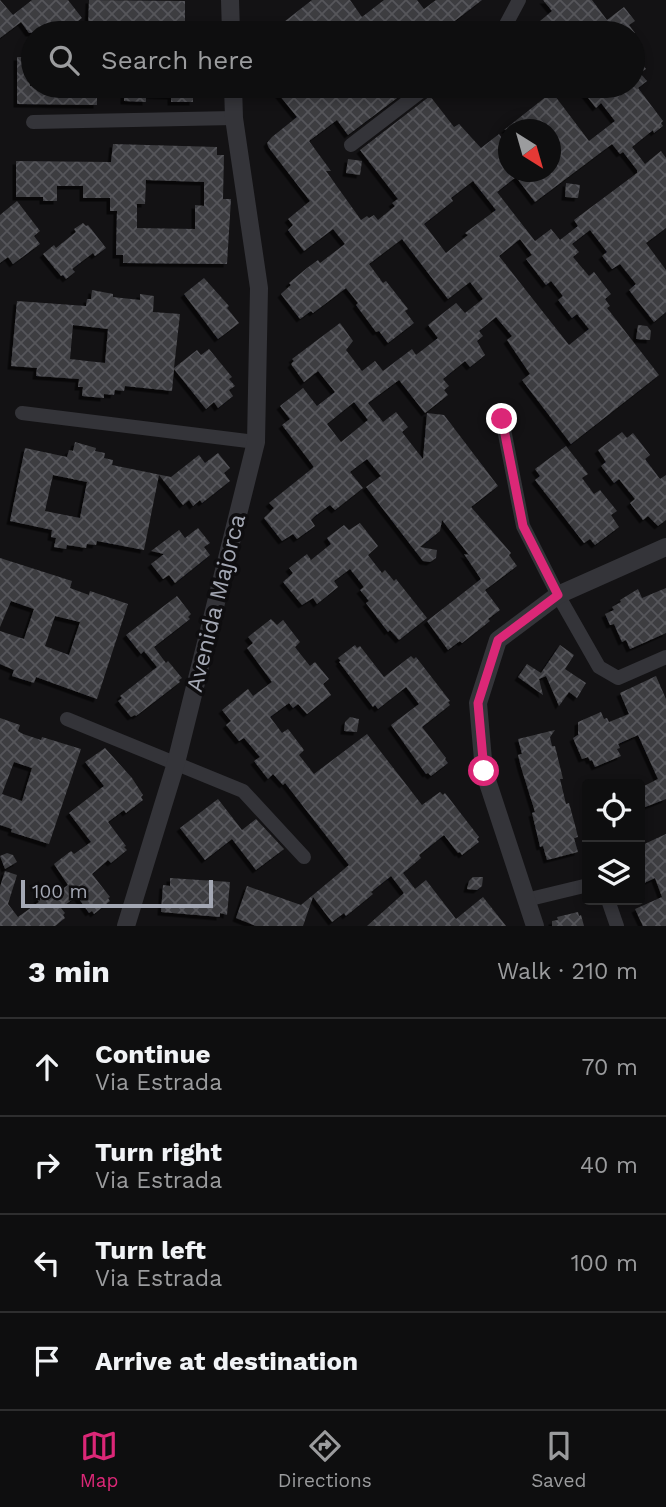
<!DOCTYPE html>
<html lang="en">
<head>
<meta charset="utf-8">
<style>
  :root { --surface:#0e0e0f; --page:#171718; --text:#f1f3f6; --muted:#9b9c9e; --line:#2e2e2f; --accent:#db2777 }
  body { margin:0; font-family:"Work Sans",sans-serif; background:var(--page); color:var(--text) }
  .controls { position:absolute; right:21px; bottom:21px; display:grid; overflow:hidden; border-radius:7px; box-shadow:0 4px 10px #0003 }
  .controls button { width:63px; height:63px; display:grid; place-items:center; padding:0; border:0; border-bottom:2px solid var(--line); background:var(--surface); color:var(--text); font:35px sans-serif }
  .compass { position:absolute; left:498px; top:119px; width:63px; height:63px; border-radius:50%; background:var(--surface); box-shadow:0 4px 10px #0003; rotate:143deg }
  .scale { position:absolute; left:21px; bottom:18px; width:192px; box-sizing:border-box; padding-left:7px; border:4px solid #a4a8b4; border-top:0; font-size:19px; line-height:24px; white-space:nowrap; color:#a4a8b4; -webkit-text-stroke:5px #0e0d0f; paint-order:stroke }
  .stop { position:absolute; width:21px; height:21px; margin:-16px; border:5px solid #db2777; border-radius:50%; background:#fff }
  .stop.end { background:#db2777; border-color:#fff; box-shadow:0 2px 7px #0008 }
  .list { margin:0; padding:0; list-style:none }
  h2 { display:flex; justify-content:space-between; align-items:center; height:91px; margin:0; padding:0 28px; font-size:30px }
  h2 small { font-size:23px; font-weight:400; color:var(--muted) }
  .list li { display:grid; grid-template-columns:46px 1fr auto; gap:21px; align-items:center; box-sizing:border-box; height:98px; padding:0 28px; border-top:2px solid var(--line) }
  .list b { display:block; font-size:26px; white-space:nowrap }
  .list p { margin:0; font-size:23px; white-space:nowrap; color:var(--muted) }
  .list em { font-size:23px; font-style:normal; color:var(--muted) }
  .icon { flex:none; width:38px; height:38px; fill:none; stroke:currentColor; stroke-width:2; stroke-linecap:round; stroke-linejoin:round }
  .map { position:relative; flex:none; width:666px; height:926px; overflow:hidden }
  .search { position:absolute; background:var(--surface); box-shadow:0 4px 10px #0003; left:21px; right:21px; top:21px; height:77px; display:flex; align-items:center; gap:18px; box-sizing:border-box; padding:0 24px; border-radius:38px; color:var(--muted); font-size:26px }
  .sheet { height:483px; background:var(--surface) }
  nav { display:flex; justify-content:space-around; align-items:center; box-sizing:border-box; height:98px; border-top:2px solid var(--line); background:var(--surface); font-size:19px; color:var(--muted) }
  nav a { display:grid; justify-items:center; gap:4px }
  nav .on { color:var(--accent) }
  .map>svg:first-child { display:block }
  .building { fill:url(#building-cross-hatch); fill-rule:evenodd; filter:url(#shadow) }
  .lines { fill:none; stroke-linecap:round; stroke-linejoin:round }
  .minor { stroke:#343439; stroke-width:14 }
  .tertiary { stroke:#343439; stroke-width:18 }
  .route { stroke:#db2777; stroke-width:9 }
  .labels { text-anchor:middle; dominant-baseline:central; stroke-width:7; stroke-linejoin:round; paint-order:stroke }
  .street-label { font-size:23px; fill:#a4a8b4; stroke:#0e0d0f }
</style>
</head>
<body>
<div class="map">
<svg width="666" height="926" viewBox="0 0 666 926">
  <defs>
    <pattern id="building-cross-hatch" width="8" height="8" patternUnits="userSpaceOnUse" patternTransform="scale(1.75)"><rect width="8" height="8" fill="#3d3d41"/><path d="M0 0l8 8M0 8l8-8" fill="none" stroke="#56565a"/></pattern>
    <filter id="shadow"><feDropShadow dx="-3.5" dy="3.5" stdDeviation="0" flood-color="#0009"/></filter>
  </defs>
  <rect width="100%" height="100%" fill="#131214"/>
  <path class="building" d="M0,0L13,15L32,0H68L82,18L63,33H29L21,22L0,38Z
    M89,0L185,1V31L171,33L124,31V33H101V31L88,30Z
    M312,0H350L362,17L384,0H417L424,9L436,0H482L439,33H270Z
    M543,0H592L607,20L624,7L635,21L629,25L635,33H526L552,11Z
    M633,51L646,69L640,73L647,81L638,88L663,121L661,123L663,126L654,133L653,130L632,147L645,164L661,151L666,158V228L646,243L666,270V312L654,322L629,290L636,284L620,264L612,269L602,256L607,252L590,230L572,244L579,252L573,257L589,276L594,272L611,294L605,299L610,306L607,308L659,375L571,444L522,380L530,374L507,340L512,336L496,317L479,331L483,336L477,341L485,355L470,367L465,361L443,379L449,386L444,390L448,395L425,413L399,380L368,403L383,422L396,412L408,427L402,432L423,459L427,413L444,415L498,486L471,507L511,553L509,555L517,566L485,590L500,610L488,619L490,621L462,643L460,641L448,650L427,621L481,579L464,554L469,555L442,520L440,531L420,547L437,550L436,558L430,562L423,561L366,487L381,476L367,459L350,472L363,488L335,510L330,505L315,516L311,520L315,526L297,539L293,534L282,541L264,518L274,508L269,503L314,467L282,425L290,419L280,406L303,388L317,406L335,392L318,371L304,382L291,364L294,361L292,359L340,323L353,341L346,350L362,371L375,361L383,371L412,349L416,355L438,338L428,325L456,303L465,313L483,299L470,282L448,299L402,239L369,264L383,283L386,281L408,309L405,311L414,323L388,343L379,331L376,332L356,305L358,303L346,288L313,313L311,311L300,319L281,294L291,285L289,283L307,268L318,260L320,263L345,244L333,229L304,251L288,230L293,225L288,219L310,201L269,148L267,143L272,137L297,117L272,86H413L348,135L337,120L309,141L331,171H326L361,220L367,216L369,218L374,215L378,220L395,206L392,203L398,199L360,150L430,96L454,127L459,124L481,148L499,134L508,146V172H550V130H504L552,92L589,141L615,121L601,103L596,108L585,94L596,86H633ZM612,144L620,154L623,152L637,170V173L574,220L578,226L560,240L551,229L535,241L497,192L516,177L535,202ZM473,181L496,210L465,233L468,235L446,253L424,224L453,201L451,198ZM520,239L532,255L526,259L546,285L551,281L563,296L558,300L572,318L577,314L589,329L569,345L499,256ZM354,402L368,420L341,442L327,424Z
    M17,57H30V86H97V105L17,104Z
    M124,86H193V102H171V96L146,95V102L124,101Z
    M113,144L217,147V155H224L223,199H231L227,264L123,263V255H116L117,211H110V198H83V186H57V201H43V197H16V161L111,162ZM146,180L204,182V206L195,205V229L137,228V204H145Z
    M348,159L362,161L360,175L346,173Z
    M566,183L580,185L578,198L565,197Z
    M17,201L40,231L34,236L40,244L13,264L8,257L0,263V215Z
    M83,223L86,226L88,225L106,248L95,256L93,253L72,269L75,272L66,279L63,275L61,276L43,254L54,245L56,248L76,232L74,229Z
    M204,278L229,306L227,308L239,323L218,339L184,294Z
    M92,290L113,294V297L140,300V294L154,296L153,312L180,314L174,368L197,350L201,355L209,349L232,377L229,379L235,386L229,390L233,396L218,408L214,402L206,409L174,369L172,391L125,386L124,391L115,390L114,395L104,394V398L82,396L83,387H78L79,379L36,376L37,368L11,366L17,301L86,306L87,299H91ZM73,325L108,329L105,363L70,359Z
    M638,325L647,326L651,331L650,340L636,339Z
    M622,432L627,438L633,433L650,455L645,459L660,479L666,475V520L658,526L648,516L643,520L630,503L635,499L626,488L619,479L614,483L601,466L606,462L598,450Z
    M75,442L96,448L95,451L105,453L104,458L113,460L112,465L171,477L199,455L205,463L218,453L230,468L224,473L230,481L202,503L200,500L193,506L189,500L183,505L159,475L144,550L97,541L96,545L87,544L86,548L67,545L66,549L54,547L56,538L51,537L52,530L10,521L25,448L67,457L69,450L73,451ZM53,475L87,482L80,518L45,511Z
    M566,446L588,474L582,478L594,494L600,490L617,511L611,515L619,527L595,545L590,539L584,543L535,480L540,476L535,469Z
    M360,523L378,546L368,555L382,573L385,570L394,581L396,579L427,618L399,640L390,630L388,632L366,603L369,601L360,590L364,587L350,569L334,581L338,587L317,604L313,598L302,605L283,582L293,573L289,568L307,554L311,560L331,544L327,538L344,525L349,530Z
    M198,528L210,543L204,547L210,555L175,583L169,575L163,579L151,564L164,554L151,551L179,530L185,538Z
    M0,558L72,581L70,588L89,595L90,591L128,604L97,699L36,677L34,683L12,676L14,670L0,664V631L24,639L34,609L11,601L0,627ZM55,616L80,622L69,655L45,646Z
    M666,588V633L630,649L626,640L622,642L614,624L610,625L605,614L614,610L612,607L621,602L620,600L638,589L642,598Z
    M177,596L191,614L188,617L190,619L154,647L166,663L168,661L182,678L179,680L180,682L136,716L135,715L131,717L118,701L122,698L120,696L157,667L144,651L141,654L126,635Z
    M271,619L277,625L283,620L300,642L295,647L298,651L310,666L315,662L329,679L323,684L331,695L307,714L298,704L293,708L289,703L270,717L282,733L288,729L304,750L299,755L314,774L367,734L422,805L440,792L443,795L445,793L479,837L477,839L479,842L462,855L460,852L458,853L444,835L419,855L421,858L403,873L415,889L426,880L456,919L483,897L506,926H367L404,893L391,876L371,892L373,894L346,916L344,913L332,922L313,897L303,926H256L236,918L247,886L301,905L349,865L285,783L283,785L273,774L268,779L254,761L260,757L244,738L239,741L226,725L231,721L222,710L248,689L253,696L272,682L247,648L253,643L248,637Z
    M355,645L357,648L360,646L384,677L411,656L414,659L416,657L450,701L448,702L450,705L422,727L446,758L445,759L448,763L431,776L428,773L426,774L391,725L419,704L406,687L378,709L375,705L373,707L339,662L341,661L338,658Z
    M560,645L574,655L565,669L586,683L577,698L569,692L559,706L546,676L539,679L543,695L518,677L527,664L541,673Z
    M656,676L666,699V799L640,809V788L658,779L638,735L618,744L620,748L617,749L621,756L595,767L592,760L590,761L588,757L582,759L573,738L578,735V722L601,712L604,719L607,718L609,722L629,714L620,693Z
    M350,717L359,719L357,732L344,731L345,722Z
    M0,718L20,725L18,731L23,734L41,740L42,737L81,749L49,844L11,832L12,829L0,825ZM14,762L32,768L22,801L2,794Z
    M555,730L550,737L552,746H555L563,779H560L566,804L569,803L575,825L578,837L574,838L578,852L547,860L543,846L540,847L537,834L532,813L535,812L521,767L518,755L522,754L518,739Z
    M105,748L132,778L143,795L141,797L143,800L126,813L124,810L108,822L126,846L124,847L127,850L111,863L108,860L92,874L110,897L108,898L110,901L94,914L92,911L89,913L77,896L61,908L65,913L63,915L65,918L55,926H0V887L5,871L17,875L8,904L18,917L39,902L37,899L46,893L48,896L51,894L53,896L68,885L54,864L71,851L74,854L91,842L69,813L104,786L85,762Z
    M218,799L242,830L256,819L284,849L256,870L232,839L205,860L180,828Z
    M666,834V926H643L635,909L662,897L655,878L640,885V846Z
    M7,853L13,855L17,862L5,869L0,856Z
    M473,877H483L482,886L477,890L467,889L469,881Z
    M170,878L230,882L227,915L220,913V917L161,912L163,885L170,886Z
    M578,912L579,916L581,915L584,926H552V921L558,920L557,917Z"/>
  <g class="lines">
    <path class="minor" d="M499,33L503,30L519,0
      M33,122L234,118
      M351,145L428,86
      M22,413L256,442
      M502,419L523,526L558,595L599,667L618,678L666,657
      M67,719L243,791L304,857
      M526,900L584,886L587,888
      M608,900L617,926"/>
    <path class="tertiary" d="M230,0L231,33
      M126,926L176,763L256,442L259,288L234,118L233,86
      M535,926L484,771L478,703L498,640L558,595L666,547"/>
  </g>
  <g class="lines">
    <path class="route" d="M484,771L478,703L498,640L558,595L523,526L502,419"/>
  </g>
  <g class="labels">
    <g class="street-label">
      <text transform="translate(216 603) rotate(-76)">Avenida Majorca</text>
    </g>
  </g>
</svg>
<div class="controls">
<button><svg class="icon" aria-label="locate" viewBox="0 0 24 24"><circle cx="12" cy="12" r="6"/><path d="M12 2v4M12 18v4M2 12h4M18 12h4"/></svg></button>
<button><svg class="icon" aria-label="layers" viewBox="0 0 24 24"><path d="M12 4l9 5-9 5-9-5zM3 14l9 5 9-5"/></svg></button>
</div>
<svg class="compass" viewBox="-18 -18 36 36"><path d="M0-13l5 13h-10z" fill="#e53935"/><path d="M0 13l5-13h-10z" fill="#9b9c9e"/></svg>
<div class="scale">100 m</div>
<div class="stop" style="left:484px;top:771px"></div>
<div class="stop end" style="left:502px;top:419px"></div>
<div class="search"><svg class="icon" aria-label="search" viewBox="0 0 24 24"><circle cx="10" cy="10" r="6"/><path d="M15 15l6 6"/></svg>Search here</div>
</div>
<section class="sheet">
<h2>3 min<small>Walk · 210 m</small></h2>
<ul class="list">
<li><svg class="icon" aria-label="ahead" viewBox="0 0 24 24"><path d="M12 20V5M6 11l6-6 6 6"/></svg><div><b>Continue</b><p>Via Estrada</p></div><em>70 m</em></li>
<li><svg class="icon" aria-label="right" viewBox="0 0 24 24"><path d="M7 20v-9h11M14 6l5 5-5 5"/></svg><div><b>Turn right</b><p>Via Estrada</p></div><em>40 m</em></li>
<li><svg class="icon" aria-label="left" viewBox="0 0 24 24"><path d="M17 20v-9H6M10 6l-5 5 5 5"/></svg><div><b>Turn left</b><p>Via Estrada</p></div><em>100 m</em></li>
<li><svg class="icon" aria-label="arrive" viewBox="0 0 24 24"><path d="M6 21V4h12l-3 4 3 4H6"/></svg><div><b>Arrive at destination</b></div></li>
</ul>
</section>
<nav>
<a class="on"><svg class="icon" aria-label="map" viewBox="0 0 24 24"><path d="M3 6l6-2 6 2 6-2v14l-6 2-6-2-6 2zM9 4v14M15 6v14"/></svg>Map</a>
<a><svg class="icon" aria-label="directions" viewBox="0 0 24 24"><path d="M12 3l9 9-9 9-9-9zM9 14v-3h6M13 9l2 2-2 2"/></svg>Directions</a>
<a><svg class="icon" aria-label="saved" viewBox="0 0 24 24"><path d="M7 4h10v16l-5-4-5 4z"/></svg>Saved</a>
</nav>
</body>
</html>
